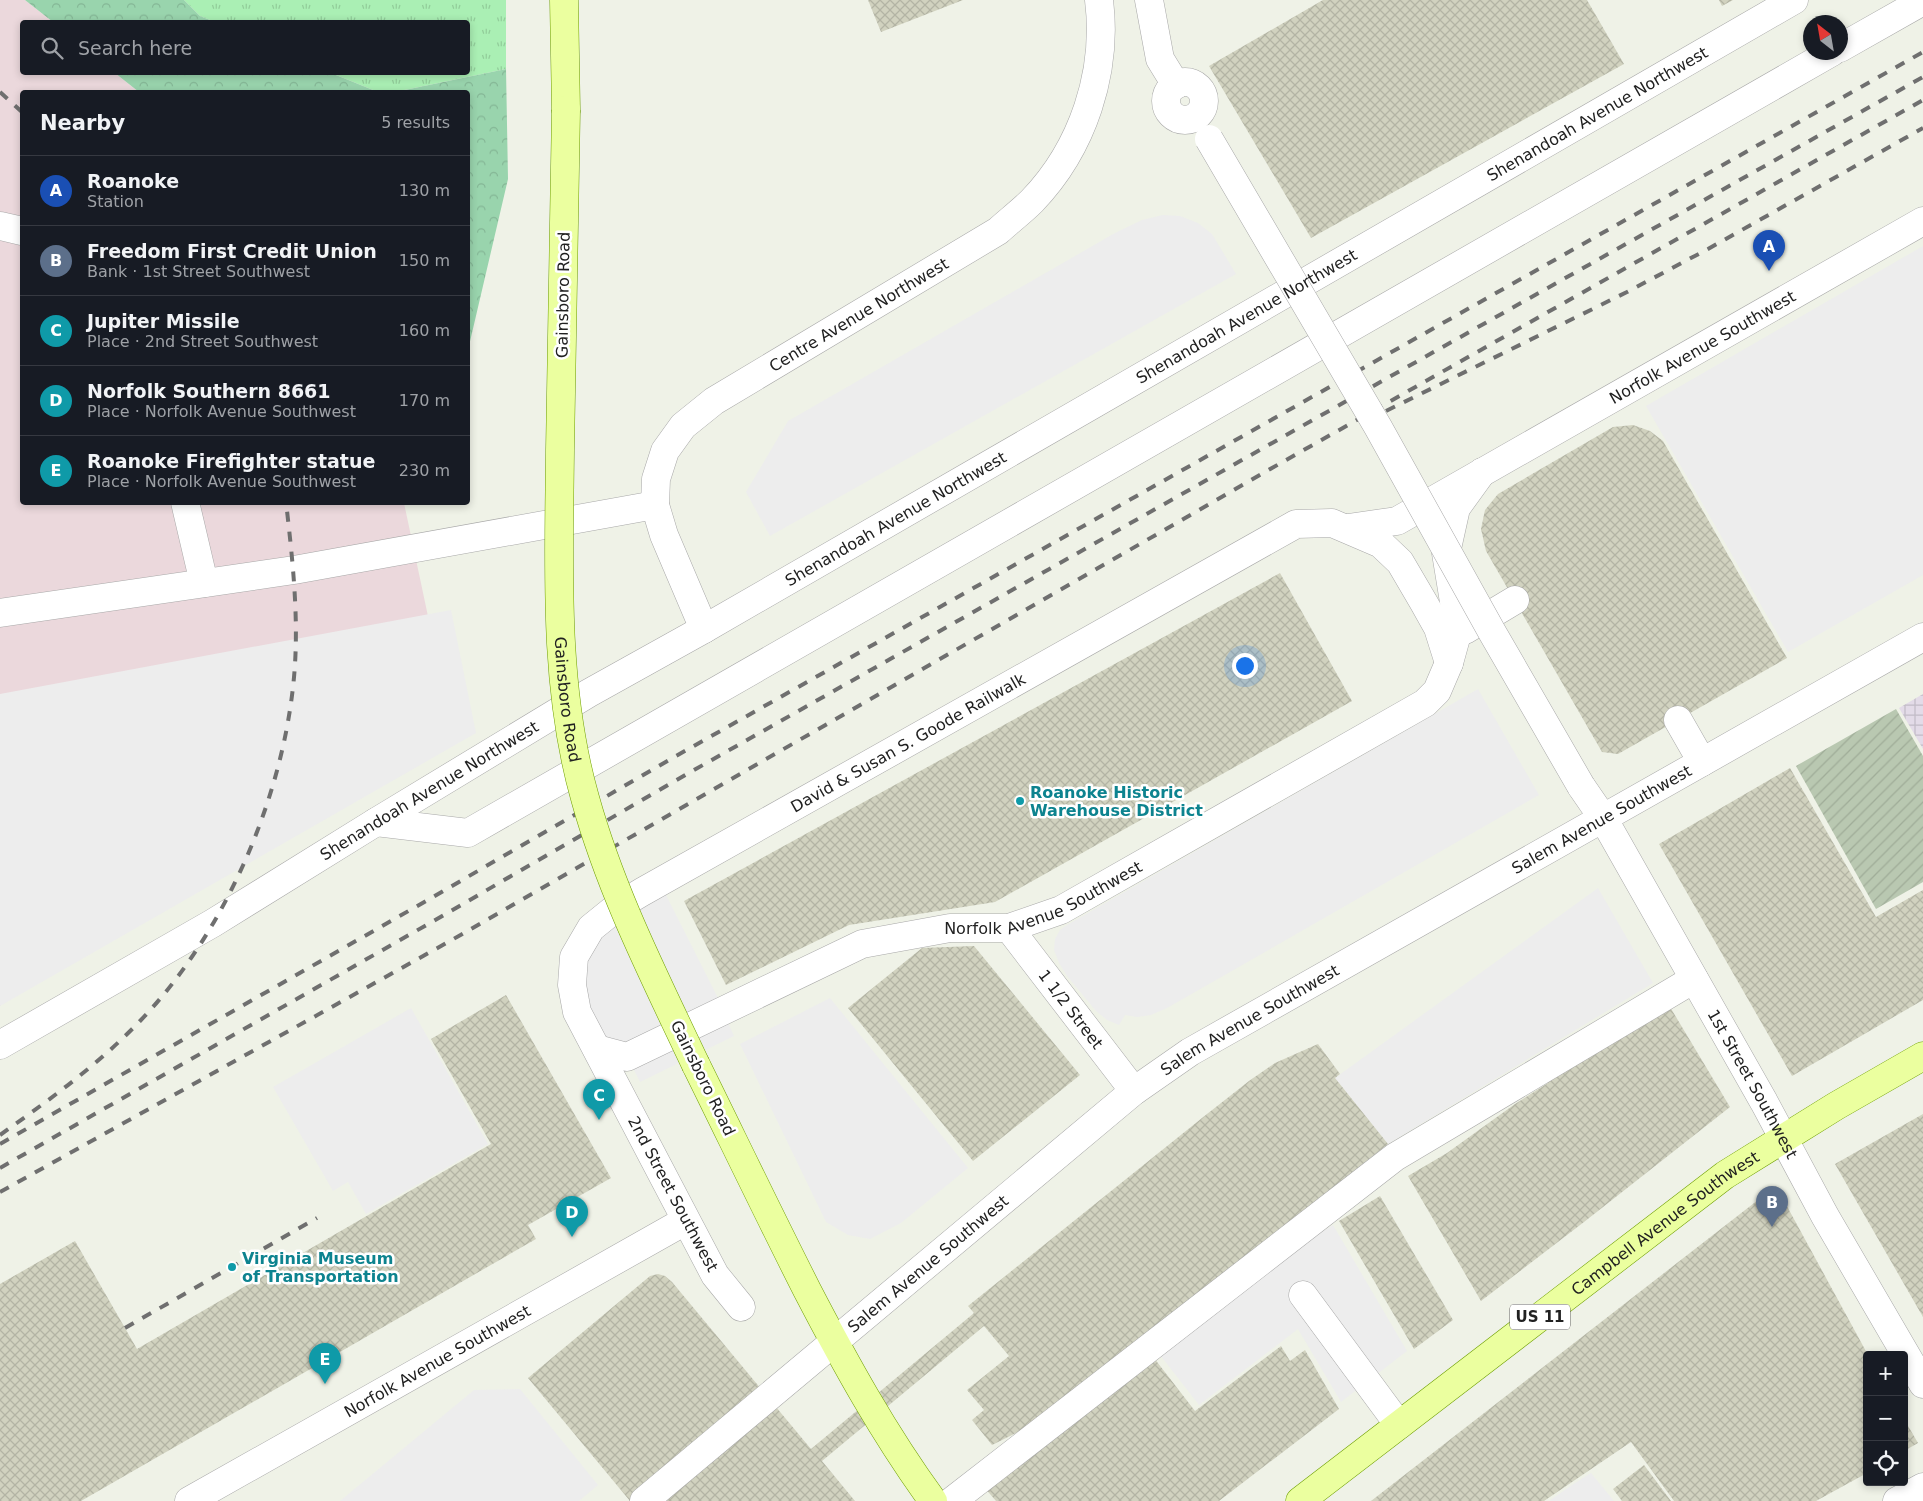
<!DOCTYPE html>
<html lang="en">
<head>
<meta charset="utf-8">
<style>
  :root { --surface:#171b24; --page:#242831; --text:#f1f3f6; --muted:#9ea1a6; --line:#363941; --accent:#db2777 }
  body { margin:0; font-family:"DejaVu Sans",sans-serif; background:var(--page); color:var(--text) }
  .controls { position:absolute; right:15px; bottom:15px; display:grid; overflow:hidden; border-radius:5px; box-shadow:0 2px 8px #0003 }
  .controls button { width:45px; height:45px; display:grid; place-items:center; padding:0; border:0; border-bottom:1px solid var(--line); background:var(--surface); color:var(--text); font:25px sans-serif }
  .compass { position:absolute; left:1803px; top:15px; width:45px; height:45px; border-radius:50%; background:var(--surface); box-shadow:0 2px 8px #0003; rotate:329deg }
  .you { position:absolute; left:1244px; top:665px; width:18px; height:18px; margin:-12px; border:4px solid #fff; border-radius:50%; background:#1a73e8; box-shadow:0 0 0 8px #1a73e833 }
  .badge { display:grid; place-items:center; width:32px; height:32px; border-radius:50%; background:var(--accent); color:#fff; font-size:16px; font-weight:700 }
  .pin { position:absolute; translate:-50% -41px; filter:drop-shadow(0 1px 2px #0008) }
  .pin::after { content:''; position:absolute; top:26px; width:18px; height:15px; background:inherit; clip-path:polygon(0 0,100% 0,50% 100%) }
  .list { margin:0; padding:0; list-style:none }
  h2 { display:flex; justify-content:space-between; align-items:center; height:65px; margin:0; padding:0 20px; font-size:21px }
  h2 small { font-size:16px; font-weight:400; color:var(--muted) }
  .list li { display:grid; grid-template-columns:32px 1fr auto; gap:15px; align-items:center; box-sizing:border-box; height:70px; padding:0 20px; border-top:1px solid var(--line) }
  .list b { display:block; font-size:19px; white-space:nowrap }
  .list p { margin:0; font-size:16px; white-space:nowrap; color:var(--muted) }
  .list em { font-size:16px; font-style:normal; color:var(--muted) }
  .icon { flex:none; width:28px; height:28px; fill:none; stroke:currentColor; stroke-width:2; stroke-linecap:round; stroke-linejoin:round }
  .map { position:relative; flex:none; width:1923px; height:1501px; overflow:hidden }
  .search { position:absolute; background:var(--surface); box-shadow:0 2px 8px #0003; left:20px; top:20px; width:450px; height:55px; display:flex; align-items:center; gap:12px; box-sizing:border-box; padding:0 18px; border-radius:5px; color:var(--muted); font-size:19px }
  .panel { position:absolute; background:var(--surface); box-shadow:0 2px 8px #0003; left:20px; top:90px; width:450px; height:415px; border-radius:5px }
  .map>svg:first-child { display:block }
  .industrial { fill:#ebd8dc }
  .construction { fill:url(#construction-furrows) }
  .grass { fill:url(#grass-tufts) }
  .forest { fill:url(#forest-crowns) }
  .parking { fill:#ededed }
  .plaza { fill:url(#plaza-grid) }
  .building { fill:url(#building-cross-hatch) }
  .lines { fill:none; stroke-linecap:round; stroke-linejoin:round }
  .minor-casing { stroke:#a8a8a8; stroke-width:29 }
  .major-casing { stroke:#6d9e00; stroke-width:29 }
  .minor { stroke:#fff; stroke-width:28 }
  .major { stroke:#ebff9f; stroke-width:28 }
  .rail { stroke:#6f6f6f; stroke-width:4; stroke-dasharray:10 10; stroke-linecap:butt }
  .minor-bridge-casing { stroke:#a8a8a8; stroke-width:29; stroke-linecap:butt }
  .major-bridge-casing { stroke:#6d9e00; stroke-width:29; stroke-linecap:butt }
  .minor-bridge { stroke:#fff; stroke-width:28 }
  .major-bridge { stroke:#ebff9f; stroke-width:28 }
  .culture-dot { fill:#0f9aa8; stroke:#fff; stroke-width:2 }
  .labels { text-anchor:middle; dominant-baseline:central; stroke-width:5; stroke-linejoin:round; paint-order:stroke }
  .shield { fill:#fff; stroke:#646464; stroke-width:1 }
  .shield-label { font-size:15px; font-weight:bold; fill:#212121 }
  .street-label { font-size:16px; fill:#212121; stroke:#fff }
  .culture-label { font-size:16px; font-weight:bold; fill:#0d838f; stroke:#fff; text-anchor:start }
</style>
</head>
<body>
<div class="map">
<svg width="1923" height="1501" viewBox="0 0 1923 1501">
  <defs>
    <pattern id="construction-furrows" width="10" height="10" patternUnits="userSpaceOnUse" patternTransform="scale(1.25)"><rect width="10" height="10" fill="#b9c8b1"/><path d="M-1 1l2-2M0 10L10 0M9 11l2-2" fill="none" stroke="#9fac98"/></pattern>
    <pattern id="grass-tufts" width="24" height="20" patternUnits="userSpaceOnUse" patternTransform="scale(1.25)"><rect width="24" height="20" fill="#aaefb4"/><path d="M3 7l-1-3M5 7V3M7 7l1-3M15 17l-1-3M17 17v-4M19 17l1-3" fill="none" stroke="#92cd9a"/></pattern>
    <pattern id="forest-crowns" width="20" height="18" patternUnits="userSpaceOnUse" patternTransform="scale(1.25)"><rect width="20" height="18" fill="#99d4ad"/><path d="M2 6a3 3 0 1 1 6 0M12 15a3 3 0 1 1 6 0" fill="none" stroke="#84b695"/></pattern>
    <pattern id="plaza-grid" width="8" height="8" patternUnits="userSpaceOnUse" patternTransform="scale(1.25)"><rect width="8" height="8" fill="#e3dbe8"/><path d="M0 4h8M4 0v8" fill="none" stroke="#c2bcc7"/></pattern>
    <pattern id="building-cross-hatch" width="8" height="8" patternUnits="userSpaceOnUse" patternTransform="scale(1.25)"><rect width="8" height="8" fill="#d1d2bf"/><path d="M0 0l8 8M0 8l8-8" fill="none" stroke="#b3b4a4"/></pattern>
  </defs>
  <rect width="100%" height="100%" fill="#eff2e7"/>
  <path class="industrial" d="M0,0H25L53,22H22V72L115,73L139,92H22V502L404,503L429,621L0,1006Z"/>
  <path class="construction" d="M1896,709L1923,756V882L1876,909L1796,766Z"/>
  <path class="grass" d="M184,0H506V69L395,92H378L331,73L468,72V22H215L200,16Z"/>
  <path class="forest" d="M25,0H184L200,16L215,22H53Z
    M506,69L508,179L468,350V92H395Z
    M115,73H331L378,92H139Z"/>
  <path class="parking" d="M1163,215L1180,216L1198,223L1212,234L1236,274L770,536L746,492L788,421L1115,233L1142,220Z
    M1923,246V575L1788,652L1646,406Z
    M451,610L476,733L0,1006V694Z
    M1478,689L1539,795L1167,1008L1151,1015L1137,1017L1125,1015L1119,1025L1107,1020L1096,1011L1067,976L1059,963L1054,950L1055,939L1060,930L1067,925Z
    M1598,888L1653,983L1388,1144L1335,1078Z
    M664,891L719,1000L624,1046L607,1040L590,1008L583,983L585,957L601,934Z
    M830,998L968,1168L901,1223L870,1239L848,1235L826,1222L740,1044Z
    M411,1008L488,1144L366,1214L348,1182L333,1191L273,1087Z
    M724,1014L734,1036L640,1082L629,1060Z
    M1333,1225L1407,1351L1341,1402L1298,1329L1199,1405L1160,1355L1301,1244Z
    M520,1389L598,1485L579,1501H340L474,1390Z
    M1591,1473L1614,1501H1549L1572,1485Z"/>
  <path class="plaza" d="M1923,694V749L1899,708Z"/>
  <path class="building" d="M868,0H963L881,32Z
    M1323,0H1587L1624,64L1311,238L1209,66Z
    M1719,0H1733L1722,6Z
    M1633,425L1650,431L1663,441L1787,658L1618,754L1602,752L1486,551L1481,529L1485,510L1498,494L1613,427Z
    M1280,573L1352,701L995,902L849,925L726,985L684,901Z
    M1790,768L1876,917L1923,890V1000L1792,1076L1659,844Z
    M974,946L1080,1075L973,1161L848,1008L922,948Z
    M506,995L611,1178L528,1225L536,1239L81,1501H0V1284L75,1241L137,1349L491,1144L431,1039Z
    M1670,1007L1730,1107L1584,1222L1481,1301L1408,1176L1447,1153L1515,1104L1548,1083L1546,1080Z
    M1318,1044L1340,1074L1335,1078L1388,1144L1044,1419L992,1445L972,1420L984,1410L967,1390L1009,1356L984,1326L822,1461L855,1501H630L528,1378L650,1276L658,1274L665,1276L672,1282L811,1449L974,1313L968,1306L1202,1118L1249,1081L1275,1063Z
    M1923,1114V1317L1835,1164Z
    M1776,1186L1868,1355L1867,1473L1816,1501H1674L1631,1442L1544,1501H1371Z
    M1380,1196L1453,1320L1414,1349L1339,1221Z
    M1281,1346L1290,1361L1305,1350L1339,1409L1219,1501H996L984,1487L1154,1358L1195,1411Z
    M1904,1419L1918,1443L1904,1451Z
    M1644,1465L1671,1501H1622L1613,1489Z"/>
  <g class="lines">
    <defs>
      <g id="minor">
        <path d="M1149,0L1160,59L1176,85"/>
        <path d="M1840,48L1923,1"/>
        <circle cx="1185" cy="101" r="19"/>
        <path d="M0,226L22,231"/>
        <path d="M185,502L204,583"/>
        <path id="s1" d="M1348,528L1397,521L1923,221"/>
        <path d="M0,613L294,570L655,505"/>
        <path id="s2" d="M704,629L664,535L655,505L656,479L665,451L683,426L714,401L998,231C1009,221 1022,211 1032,201C1083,148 1108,72 1099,0"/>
        <path d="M1465,630L1515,600"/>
        <path d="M1678,720L1702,762"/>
        <path id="s3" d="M1581,786L1603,818L1764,1102L1825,1216L1923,1384"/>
        <path d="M376,822L468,833L1832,52"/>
        <path id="s4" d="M1009,928L1134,1091"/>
        <path id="s5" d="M0,1045L213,923L376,822L589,693L704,629L1794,0"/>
        <path id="s6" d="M597,1049L627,1057L862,944L950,928H1009L1061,910L1425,703L1437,691L1449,663L1457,634L1455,608L1446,553L1456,508L1482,472"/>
        <path d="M1303,1295L1399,1425"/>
        <path id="s7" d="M741,1307L715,1275L577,1012L572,985L574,957L591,928L617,907L642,892L1296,524L1332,523L1381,544L1400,562L1424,603L1438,628L1449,663"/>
        <path id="s8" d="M189,1501L685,1221"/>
        <path id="s9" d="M644,1501L1134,1091L1190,1052L1923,637"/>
        <path d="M952,1501L1395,1157L1694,979"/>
        <path d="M1897,1501L1923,1487"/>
      </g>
      <g id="major">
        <path d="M564,0L566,110"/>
        <path d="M696,1065C733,1140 769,1215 807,1290C845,1363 884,1434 933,1501"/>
        <path id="s10" d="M1300,1501L1725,1175L1836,1106L1923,1056"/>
      </g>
    </defs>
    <use href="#minor" class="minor-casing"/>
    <use href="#major" class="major-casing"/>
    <use href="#minor" class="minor"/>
    <use href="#major" class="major"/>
    <path class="rail" d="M0,92L22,112
      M1386,411L1627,292L1708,249L1923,128
      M0,1135C49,1100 98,1065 140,1021C223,935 280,805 293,687C300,626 293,563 286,502
      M0,1144L426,901L676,756L1923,52
      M0,1168L437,919L687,774L1311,421L1923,77
      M0,1192L450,941L1272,468L1923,100
      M125,1328L317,1218"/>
    <defs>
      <path id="minor-bridge" d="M1209,139L1378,427L1492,632L1581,786"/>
      <g id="major-bridge">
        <path id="s11" d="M566,110C564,224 562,337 560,450C559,565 553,686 585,798C611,892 655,978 696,1065"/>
      </g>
    </defs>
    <use href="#minor-bridge" class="minor-bridge-casing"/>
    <use href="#major-bridge" class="major-bridge-casing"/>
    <use href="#minor-bridge" class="minor-bridge"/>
    <use href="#major-bridge" class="major-bridge"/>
  </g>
  <g class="culture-dot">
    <circle cx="1020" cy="801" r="5"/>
    <circle cx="232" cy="1267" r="5"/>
  </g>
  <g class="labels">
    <rect class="shield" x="1510" y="1304.5" width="60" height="25" rx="4"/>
    <g class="shield-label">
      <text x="1540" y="1317">US 11</text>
    </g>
    <g class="street-label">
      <text stroke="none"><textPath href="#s5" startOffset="1849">Shenandoah Avenue Northwest</textPath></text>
      <text transform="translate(563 295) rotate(-89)">Gainsboro Road</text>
      <text stroke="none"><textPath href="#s2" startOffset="428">Centre Avenue Northwest</textPath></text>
      <text stroke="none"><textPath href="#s5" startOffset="1444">Shenandoah Avenue Northwest</textPath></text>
      <text stroke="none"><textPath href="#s1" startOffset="401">Norfolk Avenue Southwest</textPath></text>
      <text stroke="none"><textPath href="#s5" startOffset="1039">Shenandoah Avenue Northwest</textPath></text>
      <text stroke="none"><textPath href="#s11" startOffset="590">Gainsboro Road</textPath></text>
      <text stroke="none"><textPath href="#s7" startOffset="795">David &amp; Susan S. Goode Railwalk</textPath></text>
      <text stroke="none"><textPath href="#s5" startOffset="499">Shenandoah Avenue Northwest</textPath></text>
      <text stroke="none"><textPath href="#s9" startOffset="1180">Salem Avenue Southwest</textPath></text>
      <text stroke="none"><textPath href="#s6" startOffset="481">Norfolk Avenue Southwest</textPath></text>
      <text stroke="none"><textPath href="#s4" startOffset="102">1 1/2 Street</textPath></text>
      <text stroke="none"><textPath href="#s9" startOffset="775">Salem Avenue Southwest</textPath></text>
      <text transform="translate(703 1078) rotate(64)">Gainsboro Road</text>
      <text stroke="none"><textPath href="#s3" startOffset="344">1st Street Southwest</textPath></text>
      <text transform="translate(673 1194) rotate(62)">2nd Street Southwest</text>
      <text stroke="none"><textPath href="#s10" startOffset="459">Campbell Avenue Southwest</textPath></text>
      <text stroke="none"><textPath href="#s9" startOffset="370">Salem Avenue Southwest</textPath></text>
      <text stroke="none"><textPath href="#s8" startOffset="285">Norfolk Avenue Southwest</textPath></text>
    </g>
    <g class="culture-label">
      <text x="1030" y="792">Roanoke Historic<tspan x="1030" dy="18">Warehouse District</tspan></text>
      <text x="242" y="1258">Virginia Museum<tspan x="242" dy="18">of Transportation</tspan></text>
    </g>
  </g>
</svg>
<div class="controls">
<button>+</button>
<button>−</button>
<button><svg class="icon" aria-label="locate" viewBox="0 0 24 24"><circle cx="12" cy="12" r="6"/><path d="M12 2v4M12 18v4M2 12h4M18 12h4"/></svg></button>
</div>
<svg class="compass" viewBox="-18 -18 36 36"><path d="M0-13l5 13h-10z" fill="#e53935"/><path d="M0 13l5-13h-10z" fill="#9ea1a6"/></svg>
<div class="you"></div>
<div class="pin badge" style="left:1769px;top:271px;background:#1a4fb4">A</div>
<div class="pin badge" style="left:1772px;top:1227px;background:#5c6f8a">B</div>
<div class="pin badge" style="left:599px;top:1120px;background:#0f9aa8">C</div>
<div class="pin badge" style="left:572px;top:1237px;background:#0f9aa8">D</div>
<div class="pin badge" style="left:325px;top:1384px;background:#0f9aa8">E</div>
<div class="search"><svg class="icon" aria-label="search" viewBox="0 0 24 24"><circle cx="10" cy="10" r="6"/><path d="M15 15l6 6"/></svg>Search here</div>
<section class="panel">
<h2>Nearby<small>5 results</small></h2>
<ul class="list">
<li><span class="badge" style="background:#1a4fb4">A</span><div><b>Roanoke</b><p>Station</p></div><em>130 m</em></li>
<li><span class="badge" style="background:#5c6f8a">B</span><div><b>Freedom First Credit Union</b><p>Bank · 1st Street Southwest</p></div><em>150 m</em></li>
<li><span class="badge" style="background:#0f9aa8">C</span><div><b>Jupiter Missile</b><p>Place · 2nd Street Southwest</p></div><em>160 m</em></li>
<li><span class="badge" style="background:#0f9aa8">D</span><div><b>Norfolk Southern 8661</b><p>Place · Norfolk Avenue Southwest</p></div><em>170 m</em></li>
<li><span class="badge" style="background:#0f9aa8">E</span><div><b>Roanoke Firefighter statue</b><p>Place · Norfolk Avenue Southwest</p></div><em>230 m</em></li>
</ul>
</section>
</div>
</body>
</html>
